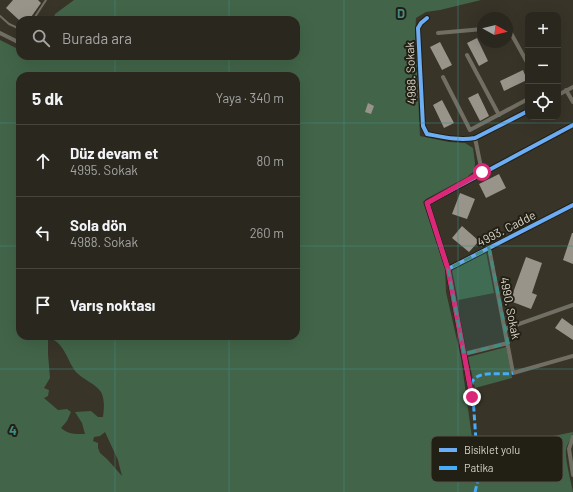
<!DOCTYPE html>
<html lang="tr">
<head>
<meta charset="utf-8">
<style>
  :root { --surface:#2a271e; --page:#322f27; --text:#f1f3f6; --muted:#a5a5a4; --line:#46443c }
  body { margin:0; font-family:Barlow,sans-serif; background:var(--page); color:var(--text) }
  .controls { position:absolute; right:12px; top:12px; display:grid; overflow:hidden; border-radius:8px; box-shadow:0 4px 16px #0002 }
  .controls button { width:36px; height:36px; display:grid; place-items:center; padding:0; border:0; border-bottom:1px solid var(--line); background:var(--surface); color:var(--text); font:20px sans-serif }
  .compass { position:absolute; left:477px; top:12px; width:36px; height:36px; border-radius:50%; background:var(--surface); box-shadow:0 4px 16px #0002; rotate:98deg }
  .stop { position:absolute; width:12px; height:12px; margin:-9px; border:3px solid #db2777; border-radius:50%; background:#fff }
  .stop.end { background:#db2777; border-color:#fff; box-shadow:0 1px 4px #0008 }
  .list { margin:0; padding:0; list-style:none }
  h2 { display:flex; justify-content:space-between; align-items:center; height:52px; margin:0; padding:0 16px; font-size:17px }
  h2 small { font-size:13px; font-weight:400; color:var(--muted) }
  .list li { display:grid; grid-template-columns:26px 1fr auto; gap:12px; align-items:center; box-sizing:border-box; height:72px; padding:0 16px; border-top:1px solid var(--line) }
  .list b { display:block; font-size:15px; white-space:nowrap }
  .list p { margin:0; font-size:13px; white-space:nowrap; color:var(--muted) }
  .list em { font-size:13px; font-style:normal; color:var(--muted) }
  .icon { flex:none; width:22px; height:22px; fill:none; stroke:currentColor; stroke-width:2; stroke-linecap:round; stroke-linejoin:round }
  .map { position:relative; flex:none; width:573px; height:492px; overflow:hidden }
  .search { position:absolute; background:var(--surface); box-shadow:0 4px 16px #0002; left:16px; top:16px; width:284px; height:44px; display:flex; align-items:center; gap:10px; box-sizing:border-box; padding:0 14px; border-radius:12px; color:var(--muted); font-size:15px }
  .panel { position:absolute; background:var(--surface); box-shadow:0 4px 16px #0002; left:16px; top:72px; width:284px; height:268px; border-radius:12px }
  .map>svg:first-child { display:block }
  .green { fill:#426549; fill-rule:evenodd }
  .building { fill:#98948a }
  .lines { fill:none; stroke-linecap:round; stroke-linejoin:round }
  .service { stroke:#716e64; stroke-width:2 }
  .minor { stroke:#716e64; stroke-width:4 }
  .quiet { stroke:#46acf6; stroke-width:3; stroke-dasharray:6 3; stroke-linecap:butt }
  .cycleway-casing { stroke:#221f15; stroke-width:6 }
  .cycleway { stroke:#6dadf4; stroke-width:4 }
  .route { stroke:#db2777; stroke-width:5 }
  .marked { fill:#418d84; fill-opacity:0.2; stroke:#418d84; stroke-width:3; stroke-dasharray:8 5; stroke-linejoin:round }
  .grid { fill:none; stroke:#418d84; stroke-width:1; stroke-opacity:0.55 }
  .labels { text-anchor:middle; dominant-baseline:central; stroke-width:4; stroke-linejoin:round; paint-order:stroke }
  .street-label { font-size:12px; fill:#d8d3c6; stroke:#221f15 }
  .key { fill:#221f15; stroke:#59554a; stroke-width:1 }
  .key-label { font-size:11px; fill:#d8d3c6 }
  .grid-label { font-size:13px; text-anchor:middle; font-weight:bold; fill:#418d84; stroke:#221f15; stroke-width:4; stroke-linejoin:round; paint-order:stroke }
</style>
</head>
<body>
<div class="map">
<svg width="573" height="492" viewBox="0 0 573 492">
  <rect width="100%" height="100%" fill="#383428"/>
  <path class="green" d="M74,0H481L440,10L426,12L416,18L415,33L420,136L449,142L465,143L473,148L475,163L474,171L467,177L426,199L423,202L445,268L446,292L461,358L474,452L573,432C573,438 567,442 566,450C565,460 571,481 573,492H0V40L20,50V56H296V20H53L55,14ZM20,76H296V336H20ZM48,339C64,339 68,364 77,373C84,380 96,384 101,392C105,400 104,409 103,417H98L91,411L75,412L82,423L85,434C76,434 69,435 61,428L67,421L71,412L67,409L58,410L44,398L48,396L49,390L44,388L50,378L48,354ZM105,432L118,460L122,476L107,459L100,453L98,448V443L93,441L94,437L100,436Z
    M486,252L494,293L458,300L452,270Z
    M506,347L512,378L475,388L468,357Z"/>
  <path class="building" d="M13,0H38L41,3L29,20H19L6,8Z
    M477,38L488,61L479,66L467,43Z
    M440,42L452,65L442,70L430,47Z
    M523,70L527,80L504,91L500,81Z
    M478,93L489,116L480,121L468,98Z
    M442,100L454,123L444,128L433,105Z
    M368,103L374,106L371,114L365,112Z
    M499,174L506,188L486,198L479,184Z
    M460,193L475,199L467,219L452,214Z
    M462,226L479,241L469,252L452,238Z
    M572,233H573V264L563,260Z
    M526,257L542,263L532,293L537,295L531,309L510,301Z
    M562,318L573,326V340L555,328Z"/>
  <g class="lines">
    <path class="service" d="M0,16L9,24L20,29
      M33,20L46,0"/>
    <path class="minor" d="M427,18L421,23L418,28L423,126L427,134C443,137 459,141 475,138L528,111
      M507,26L528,64
      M0,33L20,43
      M438,33L483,29
      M467,55L499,115
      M443,77L470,130L528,99
      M566,90L573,102
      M558,95L573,87
      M475,138L482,172
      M489,248L513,373L573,356
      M448,269L573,205
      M505,329L573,305
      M464,354L508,343
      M472,397L448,269L427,203L573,125
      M573,437L569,449L573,475"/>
    <path class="quiet" d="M475,492L478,480L477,456L472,382C479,369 501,376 513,373"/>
    <defs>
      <path id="cycleway" d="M427,18L421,23L418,28L423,126L427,134C443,137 459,141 475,138L528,111
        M448,269L573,205
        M472,397L448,269L427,203L573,125"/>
    </defs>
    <use href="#cycleway" class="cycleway-casing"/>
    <use href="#cycleway" class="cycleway"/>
  </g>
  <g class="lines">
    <path class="route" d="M472,397L448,269L427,203L482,172"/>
  </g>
  <path class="marked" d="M489,248L508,343L464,354L448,269Z"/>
  <path class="grid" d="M115,0V20M229,0V20M344,0V492M458,0V492M115,56V76M229,56V76M0,123H20M296,123H573M0,246H20M296,246H573M115,336V492M229,336V492M0,369H573"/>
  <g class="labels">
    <g class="street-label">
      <text transform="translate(410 73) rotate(-92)">4988. Sokak</text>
      <text transform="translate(506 228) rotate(-27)">4993. Cadde</text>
      <text transform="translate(511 308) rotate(79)">4990. Sokak</text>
    </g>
  </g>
  <rect x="431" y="436" width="132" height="46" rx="6" class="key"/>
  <rect x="439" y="448" width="18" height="4" fill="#6dadf4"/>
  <rect x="439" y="466" width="18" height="4" fill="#46acf6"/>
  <g class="key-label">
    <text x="464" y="454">Bisiklet yolu</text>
    <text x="464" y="472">Patika</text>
  </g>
  <g class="grid-label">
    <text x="401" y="18">D</text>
    <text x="13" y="435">4</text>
  </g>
</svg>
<div class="controls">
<button>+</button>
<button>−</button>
<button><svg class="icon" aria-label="locate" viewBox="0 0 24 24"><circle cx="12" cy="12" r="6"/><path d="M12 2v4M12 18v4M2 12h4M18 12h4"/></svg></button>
</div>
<svg class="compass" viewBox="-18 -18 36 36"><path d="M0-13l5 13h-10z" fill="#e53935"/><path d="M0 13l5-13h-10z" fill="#a5a5a4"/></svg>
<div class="stop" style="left:482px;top:172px"></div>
<div class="stop end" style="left:472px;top:397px"></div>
<div class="search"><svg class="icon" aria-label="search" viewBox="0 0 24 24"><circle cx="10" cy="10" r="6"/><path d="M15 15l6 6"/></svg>Burada ara</div>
<section class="panel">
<h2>5 dk<small>Yaya · 340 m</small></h2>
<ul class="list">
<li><svg class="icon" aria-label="ahead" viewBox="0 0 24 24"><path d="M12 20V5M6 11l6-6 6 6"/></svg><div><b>Düz devam et</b><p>4995. Sokak</p></div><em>80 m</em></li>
<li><svg class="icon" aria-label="left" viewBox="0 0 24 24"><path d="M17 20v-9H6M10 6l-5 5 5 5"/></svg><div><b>Sola dön</b><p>4988. Sokak</p></div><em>260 m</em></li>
<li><svg class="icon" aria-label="arrive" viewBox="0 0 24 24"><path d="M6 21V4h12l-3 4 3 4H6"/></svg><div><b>Varış noktası</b></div></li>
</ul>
</section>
</div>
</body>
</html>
